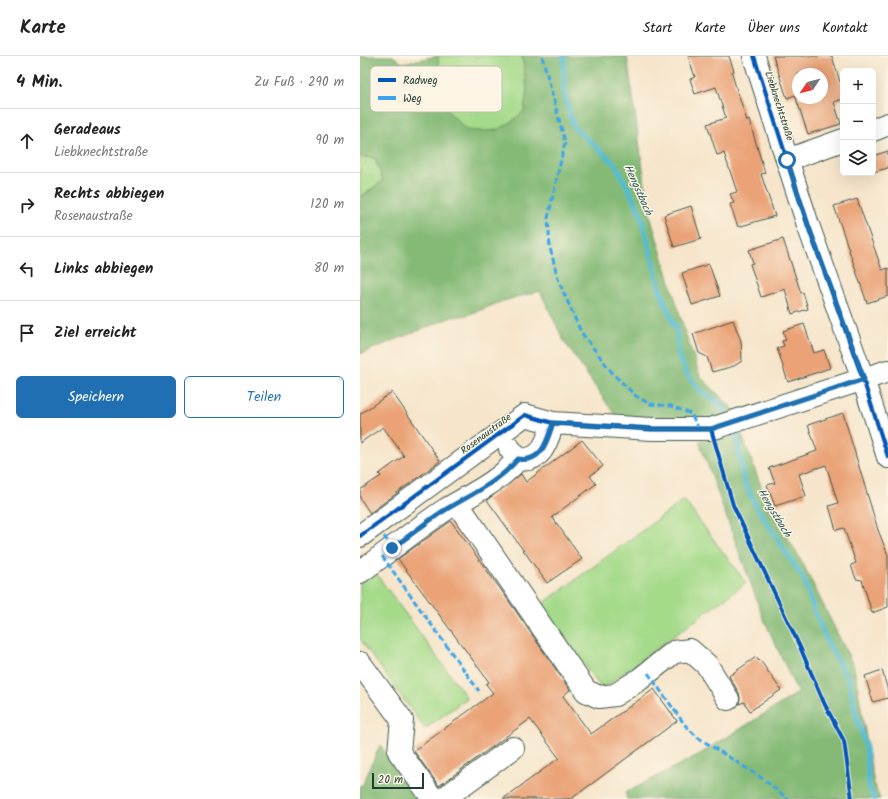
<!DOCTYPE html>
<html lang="de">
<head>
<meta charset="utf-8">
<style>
  :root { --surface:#fff; --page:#f2f2f2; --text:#222; --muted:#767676; --line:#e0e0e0; --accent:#1f6fb2 }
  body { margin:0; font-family:Kalam,sans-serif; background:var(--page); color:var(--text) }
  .controls { position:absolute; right:12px; top:12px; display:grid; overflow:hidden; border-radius:6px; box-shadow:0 4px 16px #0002 }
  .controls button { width:36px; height:36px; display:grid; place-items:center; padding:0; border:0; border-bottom:1px solid var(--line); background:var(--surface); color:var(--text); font:20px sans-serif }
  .compass { position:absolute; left:432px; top:12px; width:36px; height:36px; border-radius:50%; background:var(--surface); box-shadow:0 4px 16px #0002; rotate:235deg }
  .scale { position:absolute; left:12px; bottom:10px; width:52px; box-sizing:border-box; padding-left:4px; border:2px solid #1f3d34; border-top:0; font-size:11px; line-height:14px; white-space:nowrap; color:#1f3d34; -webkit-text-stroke:3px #fcf5e5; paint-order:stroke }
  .stop { position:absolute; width:12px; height:12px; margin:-9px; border:3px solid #1f6fb2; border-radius:50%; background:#fff }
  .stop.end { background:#1f6fb2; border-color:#fff; box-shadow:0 1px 4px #0008 }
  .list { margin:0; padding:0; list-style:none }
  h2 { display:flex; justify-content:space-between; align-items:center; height:52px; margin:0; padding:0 16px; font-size:17px }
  h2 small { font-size:13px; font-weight:400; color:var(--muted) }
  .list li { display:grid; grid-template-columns:26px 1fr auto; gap:12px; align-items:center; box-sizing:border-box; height:64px; padding:0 16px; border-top:1px solid var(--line) }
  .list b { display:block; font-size:15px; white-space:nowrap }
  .list p { margin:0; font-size:13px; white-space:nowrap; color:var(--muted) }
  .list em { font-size:13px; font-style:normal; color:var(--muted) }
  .actions { display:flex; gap:8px; padding:12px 16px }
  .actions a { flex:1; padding:9px 0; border:1px solid var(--accent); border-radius:6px; text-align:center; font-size:14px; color:var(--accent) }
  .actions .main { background:var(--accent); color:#fff }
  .icon { flex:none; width:22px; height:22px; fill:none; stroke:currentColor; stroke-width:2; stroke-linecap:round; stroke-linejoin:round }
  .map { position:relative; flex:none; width:528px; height:743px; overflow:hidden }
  header { display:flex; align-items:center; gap:24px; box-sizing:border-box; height:56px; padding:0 20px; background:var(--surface); border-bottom:1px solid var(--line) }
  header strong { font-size:19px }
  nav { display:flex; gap:22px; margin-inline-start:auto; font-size:14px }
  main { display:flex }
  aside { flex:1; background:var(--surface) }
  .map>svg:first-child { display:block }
  .green { fill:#a5da8a; stroke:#628c5f }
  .forest { fill:#84ba76; stroke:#527c55 }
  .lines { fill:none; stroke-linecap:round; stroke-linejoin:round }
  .stream { stroke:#54bbd2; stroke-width:5 }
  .building { fill:#eaa276; fill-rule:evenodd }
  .minor-casing { stroke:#3f564b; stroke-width:24 }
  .minor { stroke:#fff; stroke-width:22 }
  .quiet { stroke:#3da4eb; stroke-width:3; stroke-dasharray:6 3; stroke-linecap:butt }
  .cycleway-casing { stroke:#fcf5e5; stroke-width:6 }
  .cycleway { stroke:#0057b8; stroke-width:4 }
  .route { stroke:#1f6fb2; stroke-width:5 }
  .labels { text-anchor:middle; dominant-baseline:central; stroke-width:3; stroke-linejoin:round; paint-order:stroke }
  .street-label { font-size:10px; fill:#1f3d34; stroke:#fcf5e5 }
  .water-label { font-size:11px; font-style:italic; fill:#2c5c5c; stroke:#fcf5e5 }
  .key { fill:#fcf5e5; stroke:#babeb0; stroke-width:1 }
  .key-label { font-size:11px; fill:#1f3d34 }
</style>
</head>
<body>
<header>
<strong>Karte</strong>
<nav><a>Start</a><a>Karte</a><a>Über uns</a><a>Kontakt</a></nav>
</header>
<main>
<aside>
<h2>4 Min.<small>Zu Fuß · 290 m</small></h2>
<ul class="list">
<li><svg class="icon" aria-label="ahead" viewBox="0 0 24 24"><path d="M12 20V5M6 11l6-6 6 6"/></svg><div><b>Geradeaus</b><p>Liebknechtstraße</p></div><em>90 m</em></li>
<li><svg class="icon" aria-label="right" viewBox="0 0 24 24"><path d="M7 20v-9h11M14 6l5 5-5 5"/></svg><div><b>Rechts abbiegen</b><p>Rosenaustraße</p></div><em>120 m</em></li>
<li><svg class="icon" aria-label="left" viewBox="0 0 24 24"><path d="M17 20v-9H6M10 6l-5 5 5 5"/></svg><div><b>Links abbiegen</b></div><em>80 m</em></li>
<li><svg class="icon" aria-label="arrive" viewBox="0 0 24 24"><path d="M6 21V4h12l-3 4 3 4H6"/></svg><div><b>Ziel erreicht</b></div></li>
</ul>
<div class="actions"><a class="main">Speichern</a><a>Teilen</a></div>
</aside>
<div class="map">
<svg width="528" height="743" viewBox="0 0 528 743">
  <rect width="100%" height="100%" fill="#fcf5e5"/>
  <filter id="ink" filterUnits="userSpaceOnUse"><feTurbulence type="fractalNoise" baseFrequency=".025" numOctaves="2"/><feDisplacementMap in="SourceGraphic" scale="8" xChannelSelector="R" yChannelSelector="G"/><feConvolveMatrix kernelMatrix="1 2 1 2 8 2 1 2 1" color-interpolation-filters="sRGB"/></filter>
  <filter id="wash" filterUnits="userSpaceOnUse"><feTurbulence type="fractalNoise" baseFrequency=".012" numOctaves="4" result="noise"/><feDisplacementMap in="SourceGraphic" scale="16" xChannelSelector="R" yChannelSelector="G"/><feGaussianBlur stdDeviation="0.9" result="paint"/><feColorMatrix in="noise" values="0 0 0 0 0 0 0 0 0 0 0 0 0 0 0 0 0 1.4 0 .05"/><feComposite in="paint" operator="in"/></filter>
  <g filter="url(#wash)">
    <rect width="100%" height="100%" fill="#f6e5cb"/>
    <path class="green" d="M78,0H162L167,32L165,55C141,75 138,77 107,75L86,53L80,27Z
      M0,101L15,102L23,125L0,141Z
      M324,444L386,527L242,633L181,549Z
      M15,516L107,642L65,673L0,583V527Z"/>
    <path class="forest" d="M0,0H33L42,7L78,0L80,27L86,53L107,74C138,77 141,75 164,55L167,32L162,0H267L289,156L326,279L340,320L375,355L345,365H259L204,285L180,235L143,245L108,259L92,261L0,298V142L23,125L15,102L0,101Z
      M380,374L410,454L440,502L494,611L514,728L520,743H267L265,737L340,698L438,637L402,559L339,385Z
      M20,689L58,743H0V729L2,730Z"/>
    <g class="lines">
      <path class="stream" d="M204,0V37L213,70L256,109L280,156L301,237L316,273L319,302L327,319L340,334L360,348L368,362
        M373,371L376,375L384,425L396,450L444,524L455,557L469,590L489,624L496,658L506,692L509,730L514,743"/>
    </g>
    <g id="blocks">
      <path class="building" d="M328,0H369L374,15L372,16L374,25L387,65L389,64L405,117L401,118L415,160L378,171L370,148L374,147L370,138L377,136L364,97L357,99L347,68L366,62L356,31L335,38L330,23L335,21Z
        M413,0H472L480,26H483V43L474,46L481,68L448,78L435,39L427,42ZM438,18H462V42H438Z
        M528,95V112L513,116V100Z
        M497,143L522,214L528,212V240L507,247L474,150Z
        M331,150L341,183L314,191L304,159Z
        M423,183L441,237L443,236L448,253L432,258L425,233L401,241L390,208L393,207L389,194Z
        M349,208L360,240L332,249L322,217Z
        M373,264L381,285L382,305L374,310L352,316L347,301L339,297L333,278Z
        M444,268L454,297L464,294L470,312L428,326L417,292L424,290L422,285L426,284L423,275Z
        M32,336L80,405L10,457L0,442V434L21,420L19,418L44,400L23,371L0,387V358Z
        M483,357L518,474L528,499V551L512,557L502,524L496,523L491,509L496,507L484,472L476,474L469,450L478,447L466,409L439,418L446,440L415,450L407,429L415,427L409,412L457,395L448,369Z
        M222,384L243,410L230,420L236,428L192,461L222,503L187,527L127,444L161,418L166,426Z
        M91,465L144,538L210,634L203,640L231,678L294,633L317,665L211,743H143L199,702L170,663L79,730L54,695L133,637L126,628L129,626L38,503Z
        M396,601L399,605L400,604L421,634L390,655L384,646L379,648L380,642L379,637L369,620Z
        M522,614L528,635V642L513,646L505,620Z"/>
    </g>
  </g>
  <g filter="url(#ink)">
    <use href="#blocks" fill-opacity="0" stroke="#3f564b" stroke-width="1"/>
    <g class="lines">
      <defs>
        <path id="minor" d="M394,0L448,169L503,323L528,401
          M513,74L528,68
          M427,104L483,84
          M150,393L158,403C182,407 187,385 193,367
          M97,447L226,635L239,641L255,639L280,623L314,596L330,594L347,609L368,643
          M0,480L165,359L193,367L292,373H351L528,315
          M0,516C28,496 56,473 85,454C110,439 139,426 158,403
          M0,607L42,664L39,696L73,743
          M83,743L153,692"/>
      </defs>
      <use href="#minor" class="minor-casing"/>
      <use href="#minor" class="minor"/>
      <path class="quiet" d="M182,0L205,86L188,162L190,192L199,226L221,276L254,319L276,340L290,348L311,350L331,358L339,373
        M24,480L32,492
        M22,500L119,635
        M288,617L325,669L337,681L402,722L428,743"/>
      <defs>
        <path id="cycleway" d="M394,0L448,169L503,323L528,401
          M0,480L165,359L193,367L292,373H351L373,449L440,591L465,649L484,685L492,743"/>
      </defs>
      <use href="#cycleway" class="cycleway-casing"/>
      <use href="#cycleway" class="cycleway"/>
    </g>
  </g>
  <g class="lines" filter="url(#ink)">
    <path class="route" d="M32,492C50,480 67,465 85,454C110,439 139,426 158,403C182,407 187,385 193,367L292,373H351L504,323L448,169L427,104"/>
  </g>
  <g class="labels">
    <g class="street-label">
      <text transform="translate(419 50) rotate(72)">Liebknechtstraße</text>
      <text transform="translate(126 378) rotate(-37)">Rosenaustraße</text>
    </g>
    <g class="water-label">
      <text transform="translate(278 134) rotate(66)">Hengstbach</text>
      <text transform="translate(414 457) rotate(59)">Hengstbach</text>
    </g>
  </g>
  <rect x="10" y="10" width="132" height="46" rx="6" class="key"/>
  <rect x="18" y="22" width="18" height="4" fill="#0057b8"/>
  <rect x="18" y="40" width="18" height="4" fill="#3da4eb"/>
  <g class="key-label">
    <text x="43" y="28">Radweg</text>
    <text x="43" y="46">Weg</text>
  </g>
</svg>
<div class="controls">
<button>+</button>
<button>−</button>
<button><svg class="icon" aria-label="layers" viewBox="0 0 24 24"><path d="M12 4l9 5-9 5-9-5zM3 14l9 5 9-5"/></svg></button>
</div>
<svg class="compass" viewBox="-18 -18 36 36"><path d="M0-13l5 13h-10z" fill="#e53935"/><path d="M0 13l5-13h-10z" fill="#767676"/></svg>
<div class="scale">20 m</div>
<div class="stop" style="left:427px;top:104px"></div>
<div class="stop end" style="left:32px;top:492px"></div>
</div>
</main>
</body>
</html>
